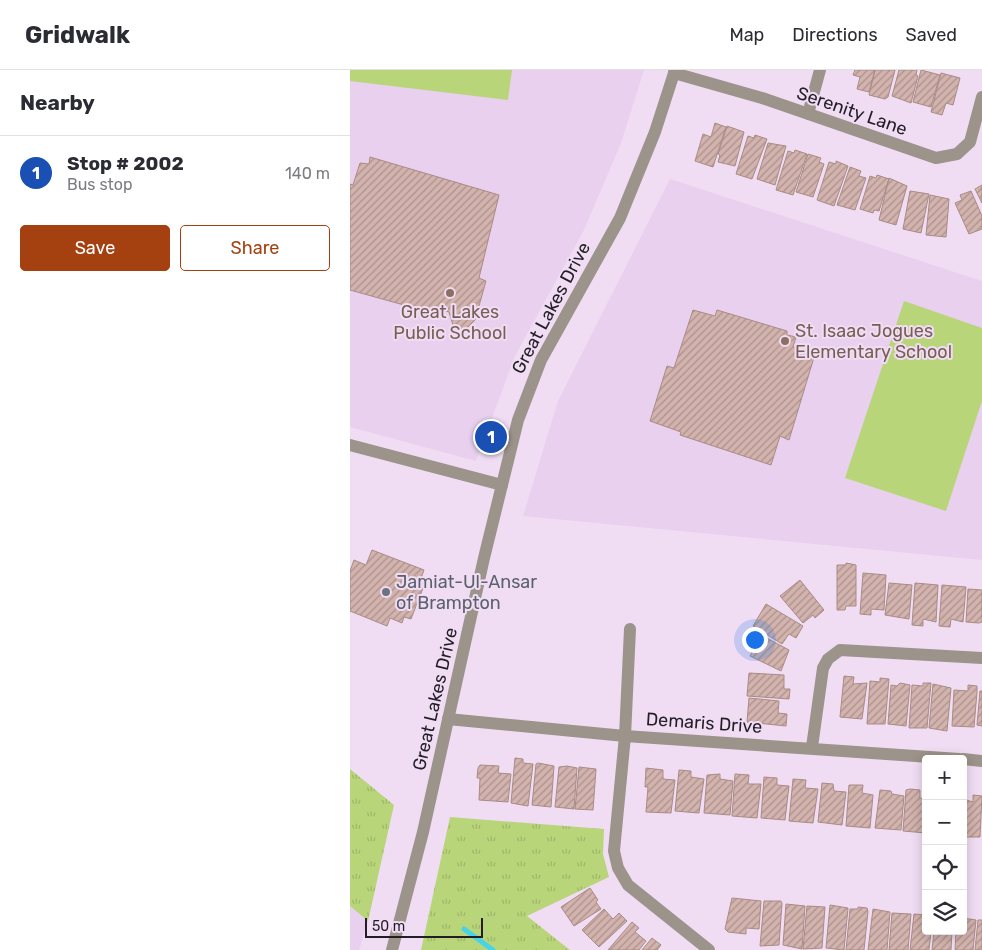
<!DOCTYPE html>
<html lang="en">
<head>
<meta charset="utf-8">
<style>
  :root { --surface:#fff; --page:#f2f2f3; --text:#2b2b33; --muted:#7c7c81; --line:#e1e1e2; --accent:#a54111 }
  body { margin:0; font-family:Rubik,sans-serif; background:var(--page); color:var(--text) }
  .controls { position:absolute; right:15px; bottom:15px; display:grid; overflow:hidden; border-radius:5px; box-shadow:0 2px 12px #0003 }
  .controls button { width:45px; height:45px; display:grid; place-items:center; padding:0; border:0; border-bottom:1px solid var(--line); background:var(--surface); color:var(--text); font:25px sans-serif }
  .scale { position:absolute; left:15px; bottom:12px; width:118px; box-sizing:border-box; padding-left:5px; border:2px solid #231d25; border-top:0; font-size:14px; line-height:18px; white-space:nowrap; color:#231d25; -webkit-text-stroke:4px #f0ddf4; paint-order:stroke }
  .you { position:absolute; left:404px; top:569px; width:18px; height:18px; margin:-12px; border:4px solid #fff; border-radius:50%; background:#1a73e8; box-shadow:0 0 0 8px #1a73e833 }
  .badge { display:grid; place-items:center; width:32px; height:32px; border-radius:50%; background:var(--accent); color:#fff; font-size:16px; font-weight:700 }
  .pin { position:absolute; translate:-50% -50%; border:2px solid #fff; box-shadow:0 1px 5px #0006 }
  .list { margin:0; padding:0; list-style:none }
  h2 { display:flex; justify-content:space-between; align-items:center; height:65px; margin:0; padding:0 20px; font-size:21px }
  h2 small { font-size:16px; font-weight:400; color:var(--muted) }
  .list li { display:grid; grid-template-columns:32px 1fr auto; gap:15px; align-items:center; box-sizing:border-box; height:75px; padding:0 20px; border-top:1px solid var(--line) }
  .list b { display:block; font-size:19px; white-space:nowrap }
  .list p { margin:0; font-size:16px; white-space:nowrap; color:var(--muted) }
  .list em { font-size:16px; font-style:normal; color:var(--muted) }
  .actions { display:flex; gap:10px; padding:15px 20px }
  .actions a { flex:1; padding:11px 0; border:1px solid var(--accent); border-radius:5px; text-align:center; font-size:18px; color:var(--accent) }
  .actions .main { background:var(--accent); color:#fff }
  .icon { flex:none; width:28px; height:28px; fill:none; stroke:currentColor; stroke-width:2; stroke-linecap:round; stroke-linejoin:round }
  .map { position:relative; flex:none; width:632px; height:880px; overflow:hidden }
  header { display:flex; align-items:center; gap:30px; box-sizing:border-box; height:70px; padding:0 25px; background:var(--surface); border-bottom:1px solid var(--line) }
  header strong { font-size:24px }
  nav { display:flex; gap:28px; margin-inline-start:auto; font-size:18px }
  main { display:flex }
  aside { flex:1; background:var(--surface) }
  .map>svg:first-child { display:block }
  .built { fill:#e8d0ee }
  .grass { fill:#b9d57a }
  .park { fill:url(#park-tufts) }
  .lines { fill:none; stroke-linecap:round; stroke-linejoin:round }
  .stream { stroke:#47d4e7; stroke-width:5 }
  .building { fill:url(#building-hatch); stroke:#a98b85 }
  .minor { stroke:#9c938a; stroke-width:12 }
  .tertiary { stroke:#9c938a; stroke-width:12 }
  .education-dot { fill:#8d6e63; stroke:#f0ddf4; stroke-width:2 }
  .worship-dot { fill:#6b7280; stroke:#f0ddf4; stroke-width:2 }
  .labels { text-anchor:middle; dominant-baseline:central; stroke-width:4; stroke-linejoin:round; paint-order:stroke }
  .street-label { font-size:18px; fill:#231d25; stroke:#f0ddf4 }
  .education-label { font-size:18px; fill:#785e54; stroke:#f0ddf4 }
  .worship-label { font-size:18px; fill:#5b616d; stroke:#f0ddf4; text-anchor:start }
</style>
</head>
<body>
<header>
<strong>Gridwalk</strong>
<nav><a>Map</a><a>Directions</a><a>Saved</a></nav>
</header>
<main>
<aside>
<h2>Nearby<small></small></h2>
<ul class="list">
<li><span class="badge" style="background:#1a4fb4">1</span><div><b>Stop # 2002</b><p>Bus stop</p></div><em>140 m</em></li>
</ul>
<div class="actions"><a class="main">Save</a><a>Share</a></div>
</aside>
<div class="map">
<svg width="632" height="880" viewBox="0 0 632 880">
  <defs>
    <pattern id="park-tufts" width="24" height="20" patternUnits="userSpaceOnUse" patternTransform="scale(1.25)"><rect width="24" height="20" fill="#b9d57a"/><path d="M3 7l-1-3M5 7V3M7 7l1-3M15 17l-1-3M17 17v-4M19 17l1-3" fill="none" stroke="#9fb669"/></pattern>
    <pattern id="building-hatch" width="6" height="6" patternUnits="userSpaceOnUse" patternTransform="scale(1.25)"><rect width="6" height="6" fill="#d3b3ad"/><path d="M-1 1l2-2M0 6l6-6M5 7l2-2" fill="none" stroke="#ab918d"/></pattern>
  </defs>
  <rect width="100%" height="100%" fill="#f0ddf4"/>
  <path class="built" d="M0,0H294L271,73L234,160L165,286L126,391L0,357Z
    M320,109L632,211V490L173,446L208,331Z
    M0,836L18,851L9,880H0Z"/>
  <path class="grass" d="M0,0H162L158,30L0,11Z
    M554,231L632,258V331L596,441L495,408Z"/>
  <path class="park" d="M0,699L44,735L18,851L0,836Z
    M100,747L254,759L253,784L259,807L177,846L220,880H71Z"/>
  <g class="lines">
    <path class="stream" d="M114,859L143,880"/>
  </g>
  <path class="building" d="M505,0H525L519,22L507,19L510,7L503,5Z
    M525,0H545L538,27L535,29L519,25Z
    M549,0H567L566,5L568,6L561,33L542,26Z
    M571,0L590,5L581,37L563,32Z
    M591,3L610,8L603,35L596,33L592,45L581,42Z
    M365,53L376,57L363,97L345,91L353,64L361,67Z
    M377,56L394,62L385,96L368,92L370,85L368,84Z
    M405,65L417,69L402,109L386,104L398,66L404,68Z
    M418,73L436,76L425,115L407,109Z
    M445,80L457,84L443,125L426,120L438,81L444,83Z
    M458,84L471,88L469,92L474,94L463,127L446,122Z
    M20,87L149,125L129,208L136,211L125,250L118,257L112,259L103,255L99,242L87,238L86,244L0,220V114L3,115L10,93L19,94Z
    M486,91L498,96L484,136L467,130L479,92L486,94Z
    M500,97L511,101L509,106L516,108L505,140L487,135Z
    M527,105L539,109L529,141L524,140L523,143L510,139L520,106L526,108Z
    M539,108L557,116L546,155L529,150Z
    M632,115V133L625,119Z
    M560,121L579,124L571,163L553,159Z
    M621,121L632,146V159L619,164L605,133L612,130L610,125Z
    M580,125L599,129L596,167L576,165Z
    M343,240L365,246L367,240L437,261V265L446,267L443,277L465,284L439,370L430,366L421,395L330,365L331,362L300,351L317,296L324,298Z
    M22,480L74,500L70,511L75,513L61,549L54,547L52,553L40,548L37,556L0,541V501L4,490L16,495Z
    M496,493L506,495V536H496L495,540H487V495H496Z
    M513,503L536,505L534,540L521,539V545L510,544Z
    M450,510L474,540L465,548L463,545L453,553L430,526Z
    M539,513L562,515L559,549L535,545Z
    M565,513L588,515L586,552L573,549V556L562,555Z
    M592,515L616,517L613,552L601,549L600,557L589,556Z
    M618,519L632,520V552L629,553L616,552Z
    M416,534L453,556L446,568L439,564L432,574L403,556Z
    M411,565L439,580L431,601L400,586Z
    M399,603L434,605V619H440L439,629L397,626Z
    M494,606L504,607L503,614L517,613L512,649L490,647Z
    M530,608L539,609L535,654H517L520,611L530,612Z
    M550,613L560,615L556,656L538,654L541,615L547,616Z
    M573,613H581L577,658H559L562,615L573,616Z
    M583,614L601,618L597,661L579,658Z
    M618,615L627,616V622L624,657L602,656L604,620L618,621Z
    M630,621H632V656L627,655Z
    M399,628L429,631L428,643L437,644L436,656L397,652Z
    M165,688L173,689V693L183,694L178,736L161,733Z
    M188,693L204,696L201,737L182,735L186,694Z
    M130,695L149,696L148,703L161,704L158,732L129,730L130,708H127L128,698Z
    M217,696L227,698L224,739L205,737L209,697Z
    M229,697L246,699L243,740L225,739Z
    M296,698L313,700V709L325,710L321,743L296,742L298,717H295Z
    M329,700L341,701V707L354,709L349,743L325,741Z
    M370,704V709L383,711L380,745L354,743L357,705Z
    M385,704L399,705L398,714H411L407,748L382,746Z
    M414,707L427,708V715L439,716L435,750L411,748Z
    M443,709L456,710L455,718L468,719L463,753L439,751Z
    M472,713L483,714L484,721L496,722L492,755L468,752Z
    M499,715H513L512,723L523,725L520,758L496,756Z
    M560,719L570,720V728L576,729V763L553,761L556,720Z
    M530,720L541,721L542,724L554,726L551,760L525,758Z
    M623,725L632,726L630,767H613V729L623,732Z
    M240,818L248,830L246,832L251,839L224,856L211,837Z
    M382,828L411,831L409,859L396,858V864L378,862L375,859Z
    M414,831H431L432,833L429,875L410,876Z
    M436,834L455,836L452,879L433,875Z
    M480,835L498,838L494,880L476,878Z
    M457,836L475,837L472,878L453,879Z
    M508,837L517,838L518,841L514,880H496L500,839H508Z
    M254,839L263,849L269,843L277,851L249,877L232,860Z
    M523,839L540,842L537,880H518Z
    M542,843L561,844L558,880H539Z
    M564,844L576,845V861H581L579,880H560Z
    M613,848L626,850L623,880H605L606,861H613Z
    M628,850H632V880H625Z
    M282,852L289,858L285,862L296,871L289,880H258Z
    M584,861H602L601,880H582Z
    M302,868L311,875L307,880H292Z"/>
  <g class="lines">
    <path class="minor" d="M324,3L412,28L586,88L607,84L620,72L632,27
      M458,44L470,0
      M0,375L152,415
      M280,559L275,666L264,781L268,798L278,815L359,880
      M98,649L275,666L609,689
      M462,677L473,598L478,589L490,580L632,588
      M613,689L632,691"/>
    <path class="tertiary" d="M42,880L73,762L134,488L168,350L191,290L270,148L305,62L325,0"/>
  </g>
  <g class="education-dot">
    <circle cx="100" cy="223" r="5"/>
    <circle cx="435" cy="271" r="5"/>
  </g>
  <circle class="worship-dot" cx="36" cy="522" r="5"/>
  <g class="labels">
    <g class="street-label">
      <text transform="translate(502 41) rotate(19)">Serenity Lane</text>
      <text transform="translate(201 238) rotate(-62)">Great Lakes Drive</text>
      <text transform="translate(85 629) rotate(-77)">Great Lakes Drive</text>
      <text transform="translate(354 653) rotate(4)">Demaris Drive</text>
    </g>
    <g class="education-label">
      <text x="100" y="242">Great Lakes<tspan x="100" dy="21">Public School</tspan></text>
      <text x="445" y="261" text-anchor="start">St. Isaac Jogues<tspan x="445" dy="21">Elementary School</tspan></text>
    </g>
    <g class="worship-label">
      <text x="46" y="512">Jamiat-Ul-Ansar<tspan x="46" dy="21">of Brampton</tspan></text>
    </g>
  </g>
</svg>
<div class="controls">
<button>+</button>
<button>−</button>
<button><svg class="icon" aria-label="locate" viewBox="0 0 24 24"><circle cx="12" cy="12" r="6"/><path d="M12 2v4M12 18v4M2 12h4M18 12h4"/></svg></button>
<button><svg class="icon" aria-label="layers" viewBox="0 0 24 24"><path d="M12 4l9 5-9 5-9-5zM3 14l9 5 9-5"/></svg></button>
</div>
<div class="scale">50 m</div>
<div class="you"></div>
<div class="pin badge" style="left:141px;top:367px;background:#1a4fb4">1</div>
</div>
</main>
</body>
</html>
